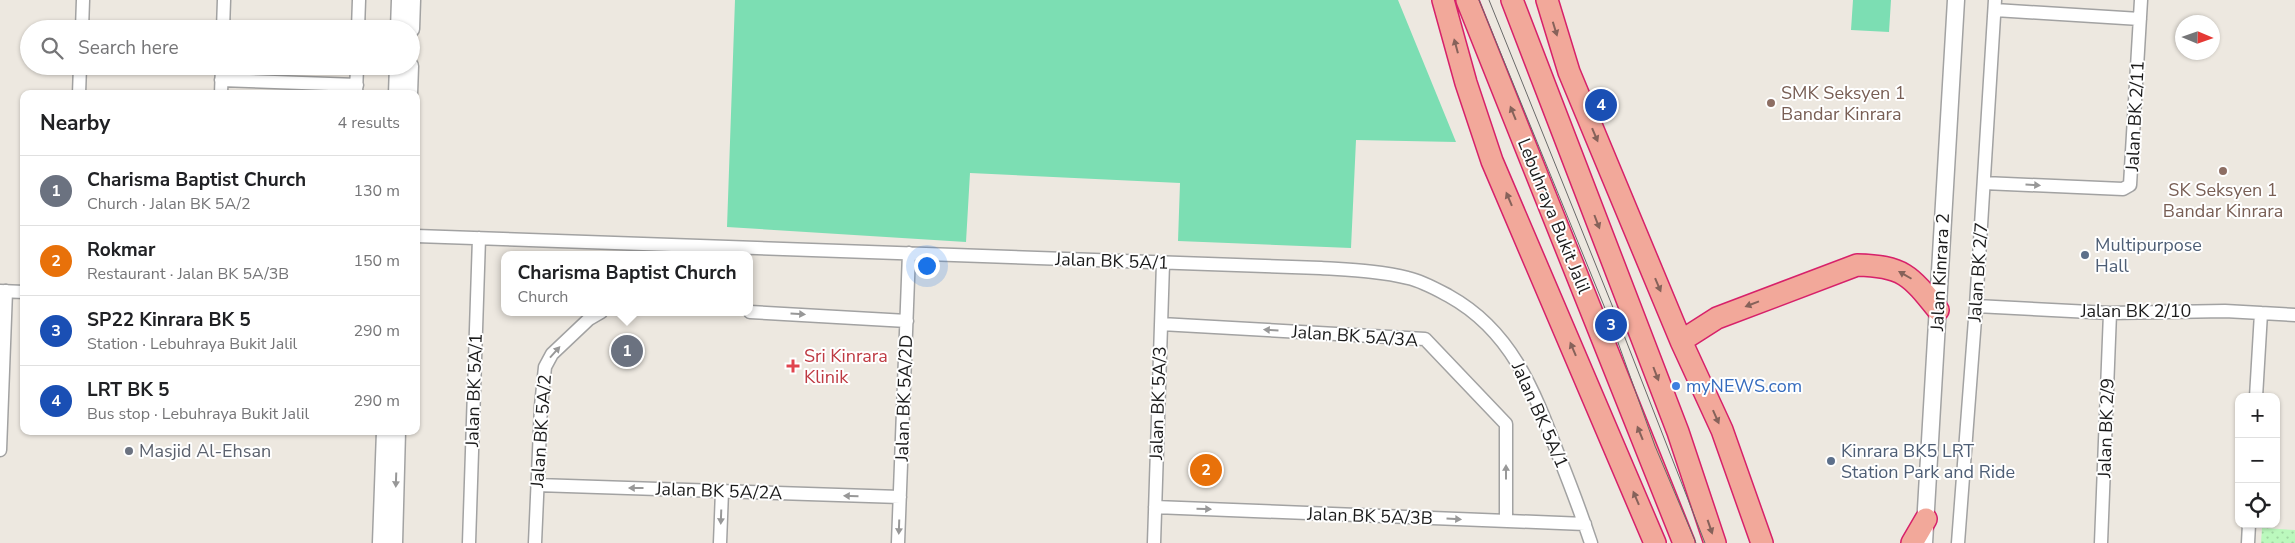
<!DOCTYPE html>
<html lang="en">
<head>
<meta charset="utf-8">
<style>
  :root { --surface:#fff; --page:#f2f2f2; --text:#202124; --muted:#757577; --line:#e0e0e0; --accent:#0b8043 }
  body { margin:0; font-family:"Nunito Sans",sans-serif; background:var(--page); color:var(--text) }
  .controls { position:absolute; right:15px; bottom:15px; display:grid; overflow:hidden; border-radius:10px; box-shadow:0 1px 4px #0004 }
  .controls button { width:45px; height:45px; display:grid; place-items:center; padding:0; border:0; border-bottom:1px solid var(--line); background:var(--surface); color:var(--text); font:25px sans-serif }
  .compass { position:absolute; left:2175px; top:15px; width:45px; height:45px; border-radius:50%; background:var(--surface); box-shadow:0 1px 4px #0004; rotate:92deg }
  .you { position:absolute; left:926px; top:265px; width:18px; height:18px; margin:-12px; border:4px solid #fff; border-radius:50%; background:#1a73e8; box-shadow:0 0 0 8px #1a73e833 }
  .badge { display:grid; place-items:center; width:32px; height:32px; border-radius:50%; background:var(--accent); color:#fff; font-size:16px; font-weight:700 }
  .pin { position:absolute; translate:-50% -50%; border:2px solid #fff; box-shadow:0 1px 5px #0006 }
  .popup { position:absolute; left:501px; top:251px; width:252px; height:65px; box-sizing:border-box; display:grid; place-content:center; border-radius:10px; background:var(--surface); filter:drop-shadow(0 1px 4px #0005); font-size:16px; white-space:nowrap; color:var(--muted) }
  .popup b { font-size:19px; color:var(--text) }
  .popup::after { content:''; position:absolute; left:50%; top:100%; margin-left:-10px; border:10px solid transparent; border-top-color:var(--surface) }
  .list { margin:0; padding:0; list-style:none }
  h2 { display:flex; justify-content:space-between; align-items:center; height:65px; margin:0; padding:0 20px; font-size:21px }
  h2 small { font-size:16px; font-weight:400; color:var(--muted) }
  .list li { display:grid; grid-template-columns:32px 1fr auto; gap:15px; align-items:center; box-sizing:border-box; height:70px; padding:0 20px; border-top:1px solid var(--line) }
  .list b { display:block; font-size:19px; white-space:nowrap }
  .list p { margin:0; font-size:16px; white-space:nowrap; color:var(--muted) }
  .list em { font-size:16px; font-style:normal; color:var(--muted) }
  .icon { flex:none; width:28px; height:28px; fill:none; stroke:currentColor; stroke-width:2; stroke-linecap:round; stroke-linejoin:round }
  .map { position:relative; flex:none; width:2295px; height:543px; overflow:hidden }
  .search { position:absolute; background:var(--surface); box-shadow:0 1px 4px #0004; left:20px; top:20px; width:400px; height:55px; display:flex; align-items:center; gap:12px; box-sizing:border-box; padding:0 18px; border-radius:28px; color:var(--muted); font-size:19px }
  .panel { position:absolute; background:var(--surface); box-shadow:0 1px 4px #0004; left:20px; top:90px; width:400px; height:345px; border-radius:10px }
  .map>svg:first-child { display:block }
  .park { fill:url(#park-dots) }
  .pitch { fill:#7cdeb3 }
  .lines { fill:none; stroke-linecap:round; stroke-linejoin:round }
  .minor-casing { stroke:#a2a2a2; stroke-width:15 }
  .tertiary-casing { stroke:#a2a2a2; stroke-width:19 }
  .trunk-casing { stroke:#d7216a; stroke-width:24 }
  .minor { stroke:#fff; stroke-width:12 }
  .tertiary { stroke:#fff; stroke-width:16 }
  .trunk { stroke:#f2a89a; stroke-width:21 }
  .tram { stroke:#696969; stroke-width:1 }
  .oneway { fill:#86625a }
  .oneway2 { fill:#989898 }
  .education-dot { fill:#8d6e63; stroke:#fff; stroke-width:2 }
  .service-dot { fill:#5c6f8a; stroke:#fff; stroke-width:2 }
  .health-dot { fill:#e0444e; stroke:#fff; stroke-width:2 }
  .shop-dot { fill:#3f7fe0; stroke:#fff; stroke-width:2 }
  .worship-dot { fill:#6b7280; stroke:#fff; stroke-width:2 }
  .labels { text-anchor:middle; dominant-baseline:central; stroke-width:4; stroke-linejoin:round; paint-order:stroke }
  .education-label { font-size:18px; fill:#785e54; stroke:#fff; text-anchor:start }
  .street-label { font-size:18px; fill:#1b1b1b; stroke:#fff }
  .service-label { font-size:18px; fill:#4e5e75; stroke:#fff; text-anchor:start }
  .health-label { font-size:18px; fill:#be3a42; stroke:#fff; text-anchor:start }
  .shop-label { font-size:18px; fill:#366cbe; stroke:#fff; text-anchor:start }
  .worship-label { font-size:18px; fill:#5b616d; stroke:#fff; text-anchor:start }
</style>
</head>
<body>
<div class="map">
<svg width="2295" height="543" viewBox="0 0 2295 543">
  <defs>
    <pattern id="park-dots" width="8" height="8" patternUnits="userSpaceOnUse" patternTransform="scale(1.25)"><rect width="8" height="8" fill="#bbf9bd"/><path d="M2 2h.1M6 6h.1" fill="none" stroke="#a0d5a2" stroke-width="1.8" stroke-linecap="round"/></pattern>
  </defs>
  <rect width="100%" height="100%" fill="#ede8e0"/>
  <path class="park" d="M2262,528L2295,530V543H2261Z"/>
  <path class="pitch" d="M735,0H1398L1456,142L1356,140L1351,248L1178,241L1180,183L970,173L966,242L727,227Z
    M1853,0H1891L1889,32L1851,30Z"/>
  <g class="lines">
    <defs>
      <path id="minor" d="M1995,10L2140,19
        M82,29L83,0
        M223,29L224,0
        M358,29L359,0
        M221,80L357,85
        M79,94L80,66
        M221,94L222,66
        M356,94L357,66
        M1984,183L2123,189L2130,185L2141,0
        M416,236L1321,268C1350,270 1380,271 1408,278C1422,281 1436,289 1449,296C1512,331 1534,391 1558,454C1570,484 1581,513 1591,543
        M0,291L24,292
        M1976,306L2110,313L2225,311L2295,315
        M750,312L907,321
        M1161,324L1425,339L1506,424V521
        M2256,397L2261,313
        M0,450L6,291
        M537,485L900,497
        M1155,507L1585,524
        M469,543L479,238
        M535,543L541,406L545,367L552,354L589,319L601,312
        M720,543L722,491
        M898,543L909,253
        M1154,543L1163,263
        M1958,543L1976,306L1995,0
        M2101,543L2110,313
        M2248,543L2249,524"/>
      <path id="tertiary" d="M399,29L400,0
        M411,29L412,0
        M397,94L398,66
        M409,94L410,66
        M381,543L385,431
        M394,543L397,431
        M1924,543L1956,0"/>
      <path id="trunk" d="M1443,0L1466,83L1492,161L1655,543
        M1467,0L1684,543
        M1512,0L1678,432L1715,543
        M1547,0L1569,72L1681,341L1722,430L1762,543
        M1681,341L1717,318L1857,265C1903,266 1910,275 1938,310
        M1912,543L1926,519"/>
    </defs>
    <use href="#minor" class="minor-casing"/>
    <use href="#tertiary" class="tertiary-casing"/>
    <use href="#trunk" class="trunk-casing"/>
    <use href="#minor" class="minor"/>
    <use href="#tertiary" class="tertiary"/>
    <use href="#trunk" class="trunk"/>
    <path class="tram" d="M1479,0L1611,323L1655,446L1696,543
      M1489,0L1618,320L1705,543"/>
  </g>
  <defs><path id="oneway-solid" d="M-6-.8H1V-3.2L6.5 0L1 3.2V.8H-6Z" transform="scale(1.25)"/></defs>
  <g class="oneway">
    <use href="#oneway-solid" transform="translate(1555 29) rotate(73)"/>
    <use href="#oneway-solid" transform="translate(1456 46) rotate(-105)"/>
    <use href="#oneway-solid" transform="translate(1513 113) rotate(-112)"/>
    <use href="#oneway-solid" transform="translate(1595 135) rotate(67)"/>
    <use href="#oneway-solid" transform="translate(1509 199) rotate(-113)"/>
    <use href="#oneway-solid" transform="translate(1597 222) rotate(69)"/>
    <use href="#oneway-solid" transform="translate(1905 275) rotate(-150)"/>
    <use href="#oneway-solid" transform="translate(1658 285) rotate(67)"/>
    <use href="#oneway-solid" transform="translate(1752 304) rotate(159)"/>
    <use href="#oneway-solid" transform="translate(1573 349) rotate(-113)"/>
    <use href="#oneway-solid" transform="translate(1656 374) rotate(69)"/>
    <use href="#oneway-solid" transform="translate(1716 417) rotate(66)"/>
    <use href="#oneway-solid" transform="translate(1640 433) rotate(-112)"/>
    <use href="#oneway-solid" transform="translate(1636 498) rotate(-113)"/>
    <use href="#oneway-solid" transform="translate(1710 527) rotate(71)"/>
  </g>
  <g class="oneway2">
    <use href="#oneway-solid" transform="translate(2033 185) rotate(3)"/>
    <use href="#oneway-solid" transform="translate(798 314) rotate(3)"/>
    <use href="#oneway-solid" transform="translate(1271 330) rotate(-177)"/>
    <use href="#oneway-solid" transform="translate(555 352) rotate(-48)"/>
    <use href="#oneway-solid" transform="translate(1506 472) rotate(-90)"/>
    <use href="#oneway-solid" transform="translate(396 480) rotate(92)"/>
    <use href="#oneway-solid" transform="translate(636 488) rotate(-180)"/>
    <use href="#oneway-solid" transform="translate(851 496) rotate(-178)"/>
    <use href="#oneway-solid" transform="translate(1204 509) rotate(2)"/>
    <use href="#oneway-solid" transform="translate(721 517) rotate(92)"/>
    <use href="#oneway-solid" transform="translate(1454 519) rotate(3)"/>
    <use href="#oneway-solid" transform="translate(899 527) rotate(92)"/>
  </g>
  <g class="education-dot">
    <circle cx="1771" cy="103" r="5"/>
    <circle cx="2223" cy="171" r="5"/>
  </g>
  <g class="service-dot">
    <circle cx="2085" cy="255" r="5"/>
    <circle cx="1831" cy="461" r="5"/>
  </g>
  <path class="health-dot" d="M790.5 358.5h5v5h5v5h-5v5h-5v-5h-5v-5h5z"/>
  <circle class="shop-dot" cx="1676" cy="386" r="5"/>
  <circle class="worship-dot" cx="129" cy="451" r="5"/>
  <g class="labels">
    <g class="education-label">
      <text x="1781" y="93">SMK Seksyen 1<tspan x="1781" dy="21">Bandar Kinrara</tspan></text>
      <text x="2223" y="190" text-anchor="middle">SK Seksyen 1<tspan x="2223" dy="21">Bandar Kinrara</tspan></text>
    </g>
    <g class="street-label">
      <text transform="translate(2135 116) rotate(-87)">Jalan BK 2/11</text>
      <text transform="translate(1554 216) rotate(68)">Lebuhraya Bukit Jalil</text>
      <text transform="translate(1112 261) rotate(2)">Jalan BK 5A/1</text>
      <text transform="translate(1940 272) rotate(-87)">Jalan Kinrara 2</text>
      <text transform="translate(1978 272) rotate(-86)">Jalan BK 2/7</text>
      <text x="2136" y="311">Jalan BK 2/10</text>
      <text transform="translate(1355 336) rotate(4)">Jalan BK 5A/3A</text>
      <text transform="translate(474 390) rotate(-88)">Jalan BK 5A/1</text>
      <text transform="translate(904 398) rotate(-88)">Jalan BK 5A/2D</text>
      <text transform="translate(1158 403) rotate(-88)">Jalan BK 5A/3</text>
      <text transform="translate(1540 415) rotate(66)">Jalan BK 5A/1</text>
      <text transform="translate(2106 428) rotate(-88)">Jalan BK 2/9</text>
      <text transform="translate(541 431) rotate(-86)">Jalan BK 5A/2</text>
      <text transform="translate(719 491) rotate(2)">Jalan BK 5A/2A</text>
      <text transform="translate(1370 516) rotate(2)">Jalan BK 5A/3B</text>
    </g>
    <g class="service-label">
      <text x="2095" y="245">Multipurpose<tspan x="2095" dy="21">Hall</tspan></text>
      <text x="1841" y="451">Kinrara BK5 LRT<tspan x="1841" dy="21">Station Park and Ride</tspan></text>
    </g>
    <g class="health-label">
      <text x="804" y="356">Sri Kinrara<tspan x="804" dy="21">Klinik</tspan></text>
    </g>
    <g class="shop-label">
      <text x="1686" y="386">myNEWS.com</text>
    </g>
    <g class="worship-label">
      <text x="139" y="451">Masjid Al-Ehsan</text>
    </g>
  </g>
</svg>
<div class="controls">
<button>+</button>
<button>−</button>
<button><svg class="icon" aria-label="locate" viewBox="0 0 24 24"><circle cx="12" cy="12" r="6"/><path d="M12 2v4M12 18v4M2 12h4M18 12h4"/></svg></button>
</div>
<svg class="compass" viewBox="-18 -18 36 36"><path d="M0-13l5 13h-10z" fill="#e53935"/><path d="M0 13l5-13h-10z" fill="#757577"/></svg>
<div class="you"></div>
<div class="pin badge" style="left:627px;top:351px;background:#6b7280">1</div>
<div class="popup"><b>Charisma Baptist Church</b>Church</div>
<div class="pin badge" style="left:1206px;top:470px;background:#e8710a">2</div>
<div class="pin badge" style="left:1611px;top:325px;background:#1a4fb4">3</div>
<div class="pin badge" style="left:1601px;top:105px;background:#1a4fb4">4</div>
<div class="search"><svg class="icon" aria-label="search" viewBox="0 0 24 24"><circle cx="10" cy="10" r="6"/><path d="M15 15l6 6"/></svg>Search here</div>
<section class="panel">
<h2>Nearby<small>4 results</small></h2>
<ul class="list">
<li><span class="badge" style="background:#6b7280">1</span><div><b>Charisma Baptist Church</b><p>Church · Jalan BK 5A/2</p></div><em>130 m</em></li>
<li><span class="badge" style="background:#e8710a">2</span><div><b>Rokmar</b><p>Restaurant · Jalan BK 5A/3B</p></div><em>150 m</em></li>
<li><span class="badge" style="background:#1a4fb4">3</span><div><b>SP22 Kinrara BK 5</b><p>Station · Lebuhraya Bukit Jalil</p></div><em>290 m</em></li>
<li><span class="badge" style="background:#1a4fb4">4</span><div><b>LRT BK 5</b><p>Bus stop · Lebuhraya Bukit Jalil</p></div><em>290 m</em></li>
</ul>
</section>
</div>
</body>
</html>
